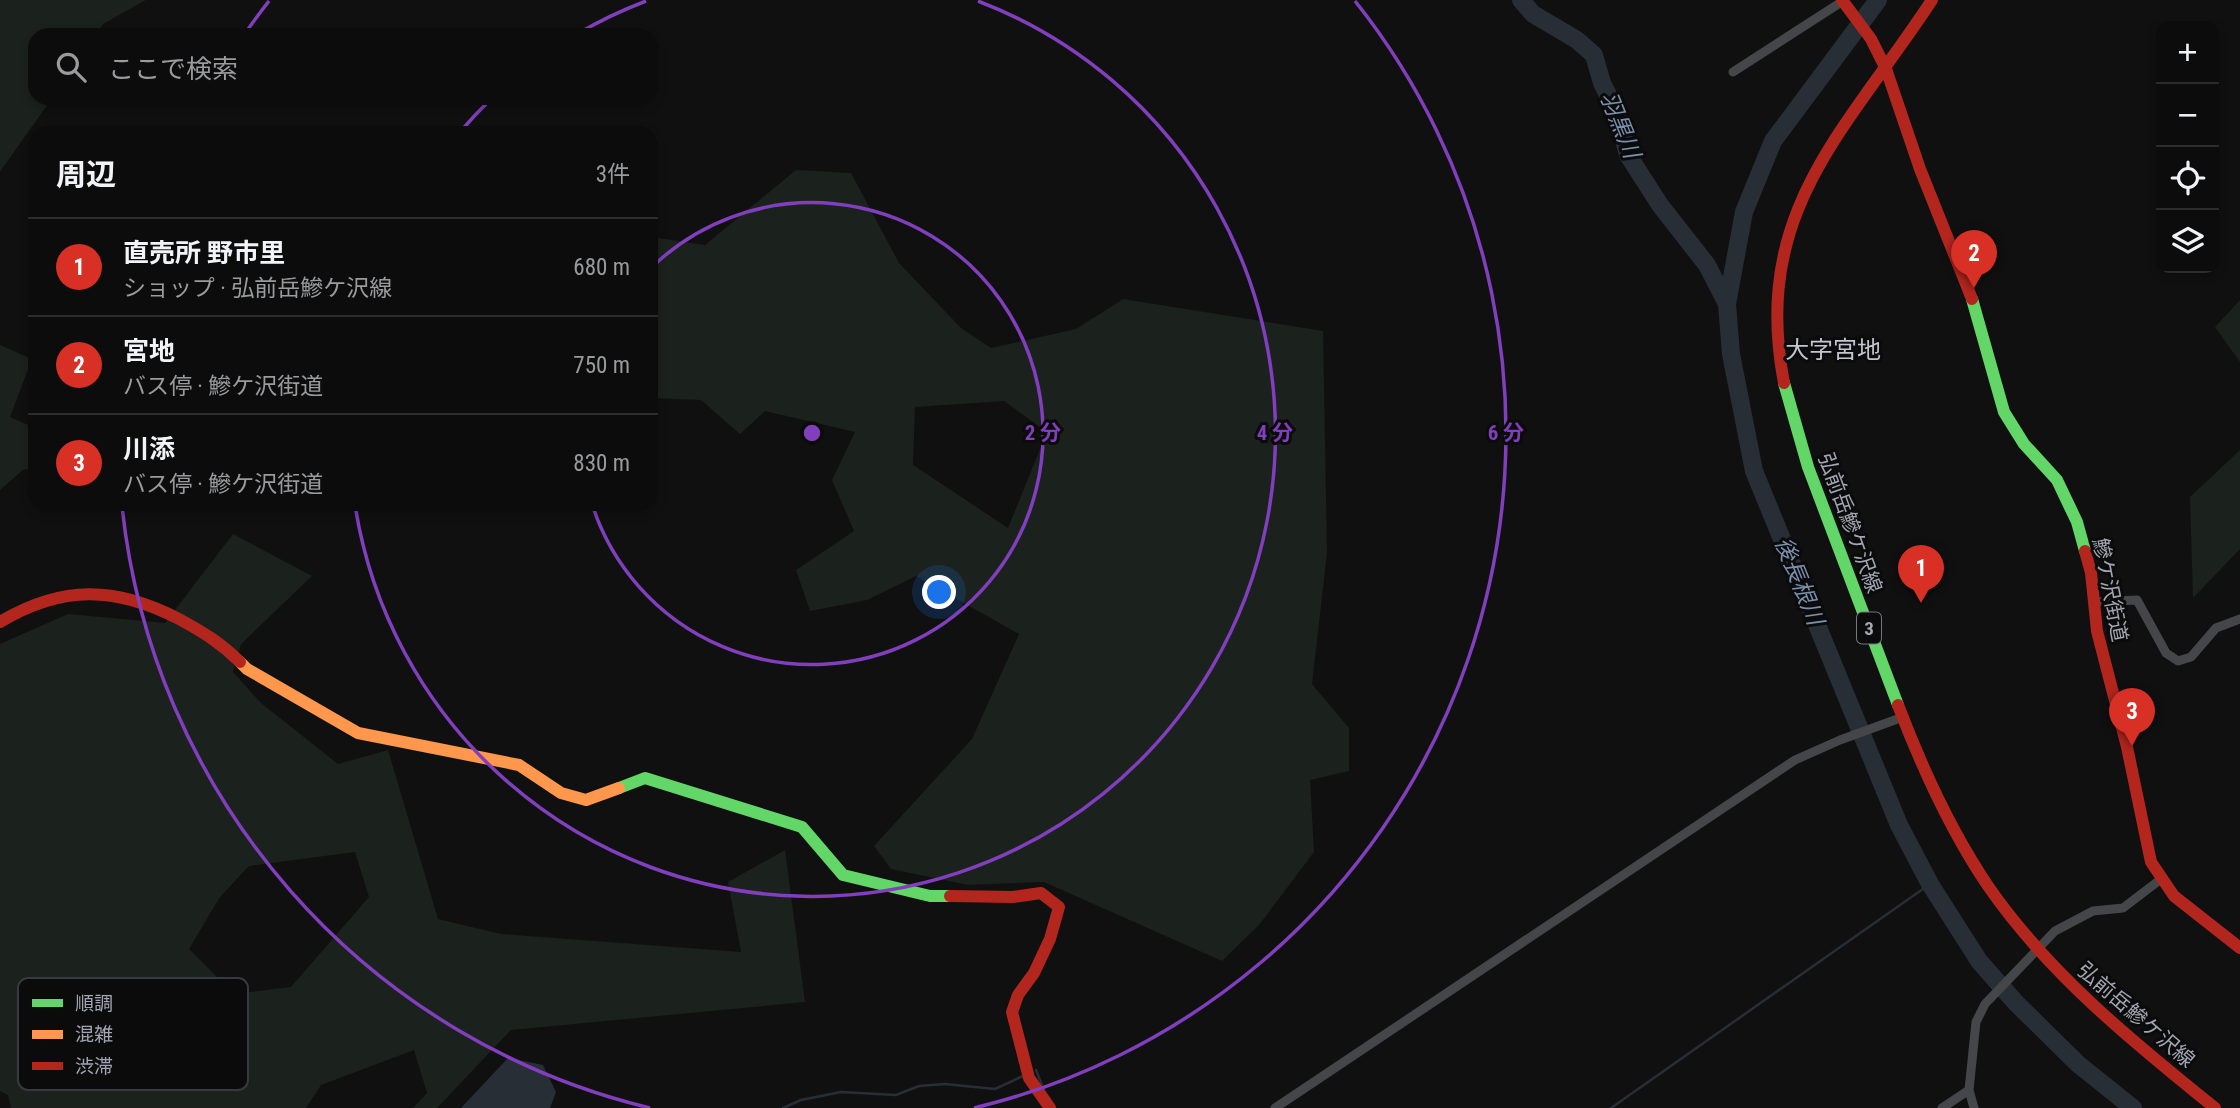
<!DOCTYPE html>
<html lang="ja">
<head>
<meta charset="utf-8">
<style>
  :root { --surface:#0c0c0d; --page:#1a1a1b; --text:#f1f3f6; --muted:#9a9b9d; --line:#2c2c2e; --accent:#d93025 }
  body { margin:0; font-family:"Roboto Condensed","Noto Sans JP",sans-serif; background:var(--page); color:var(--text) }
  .controls { position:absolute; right:21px; top:21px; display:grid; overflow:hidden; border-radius:14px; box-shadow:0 4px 10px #0003 }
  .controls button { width:63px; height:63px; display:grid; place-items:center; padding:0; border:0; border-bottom:2px solid var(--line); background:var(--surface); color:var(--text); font:35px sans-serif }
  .you { position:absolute; left:940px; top:593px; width:24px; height:24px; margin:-18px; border:5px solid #fff; border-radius:50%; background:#1a73e8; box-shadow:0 0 0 10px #1a73e833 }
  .badge { display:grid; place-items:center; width:46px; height:46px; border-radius:50%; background:var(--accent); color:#fff; font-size:23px; font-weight:700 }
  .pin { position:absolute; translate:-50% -58px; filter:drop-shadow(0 2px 4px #0008) }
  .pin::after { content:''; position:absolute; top:37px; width:24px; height:21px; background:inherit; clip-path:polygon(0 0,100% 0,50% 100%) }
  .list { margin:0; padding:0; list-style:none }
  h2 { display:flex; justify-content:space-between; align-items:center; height:91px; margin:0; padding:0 28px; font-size:30px }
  h2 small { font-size:23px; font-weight:400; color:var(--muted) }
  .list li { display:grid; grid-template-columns:46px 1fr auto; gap:21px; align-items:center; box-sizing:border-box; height:98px; padding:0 28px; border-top:2px solid var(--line) }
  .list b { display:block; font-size:26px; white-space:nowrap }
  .list p { margin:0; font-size:23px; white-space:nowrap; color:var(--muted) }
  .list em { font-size:23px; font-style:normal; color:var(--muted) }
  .icon { flex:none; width:38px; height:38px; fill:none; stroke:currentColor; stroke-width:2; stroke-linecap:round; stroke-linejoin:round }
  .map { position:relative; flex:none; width:2240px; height:1108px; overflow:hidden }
  .search { position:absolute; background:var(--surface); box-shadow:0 4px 10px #0003; left:28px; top:28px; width:630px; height:77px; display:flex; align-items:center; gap:18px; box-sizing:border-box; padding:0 24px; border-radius:21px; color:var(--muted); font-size:26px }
  .panel { position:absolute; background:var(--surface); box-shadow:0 4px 10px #0003; left:28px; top:126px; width:630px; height:385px; border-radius:21px }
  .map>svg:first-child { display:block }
  .green { fill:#1b211c; fill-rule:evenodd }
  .water { fill:#282e35 }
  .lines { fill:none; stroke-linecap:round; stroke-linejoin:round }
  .stream { stroke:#282e35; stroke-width:2.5 }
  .river { stroke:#282e35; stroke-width:18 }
  .street { stroke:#454649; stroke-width:9 }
  .fast { stroke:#63d668; stroke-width:12 }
  .slow { stroke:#ff974d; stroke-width:12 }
  .jam { stroke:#b3261e; stroke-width:12 }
  .ring { fill:none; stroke:#813ebd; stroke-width:3.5 }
  .labels { text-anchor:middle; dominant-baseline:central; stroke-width:6; stroke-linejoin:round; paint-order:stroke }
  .shield { fill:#0b0b0c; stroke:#757780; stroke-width:2 }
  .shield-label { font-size:19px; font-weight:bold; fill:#a2a5b2 }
  .street-label { font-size:21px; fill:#a2a5b2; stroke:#0b0b0c }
  .water-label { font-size:23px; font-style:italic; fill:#7a8fac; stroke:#0b0b0c }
  .quarter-label { font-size:24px; fill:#c3c4ce; stroke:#0b0b0c }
  .key { fill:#0b0b0c; stroke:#38393e; stroke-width:2 }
  .key-label { font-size:19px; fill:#a2a5b2 }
  .centre { fill:#813ebd; stroke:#0b0b0c; stroke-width:3.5 }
  .ring-label { font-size:21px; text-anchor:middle; font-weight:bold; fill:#813ebd; stroke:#0b0b0c; stroke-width:6; stroke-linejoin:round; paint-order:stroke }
</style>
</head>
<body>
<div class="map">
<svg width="2240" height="1108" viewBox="0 0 2240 1108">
  <rect width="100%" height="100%" fill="#101011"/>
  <path class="green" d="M0,0H146L103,24L96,35H35V98H52L0,172Z
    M796,170L851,173L899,263L961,328L991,348L1076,329L1123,299L1323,331L1327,553L1312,684L1349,728V771L1310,780L1314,852L1259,925L1222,961L1044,882L968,885L891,869L874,846L972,739L1019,634L916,576L867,600L810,611L796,570L854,531L832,480L855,432L765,411L740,434L701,400L651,398V237L705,245ZM1004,401L1047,432L1008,528L913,465L915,407Z
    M2240,300V362L2215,327Z
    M0,345L32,359L10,417L35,428V471L24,469L0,490Z
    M2240,450V549L2193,598L2190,497Z
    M233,534L312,576L241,644L233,672L261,703L338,764L388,750L438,919L501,934L741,952L728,882L785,850L805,1002L511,1030L437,1108H413L427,1093L414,1050L321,1085L306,1108H11L8,1095L0,1091V644L68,614L165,623ZM355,852L369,897L291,987L234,994L189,949L220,897L249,866Z"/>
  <path class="water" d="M508,1058L543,1065L556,1092L550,1108H461Z"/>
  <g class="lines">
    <path class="stream" d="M1036,1070L1044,1090
      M783,1108L801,1100L841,1092L896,1095L919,1086L945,1084L995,1089L1023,1076
      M1611,1108L1930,884"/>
    <path class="river" d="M1521,0L1533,14L1577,40L1594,55L1602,83L1616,111L1628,155L1660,205L1707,265L1727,304
      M1878,0L1773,141L1744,212L1727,304L1731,354L1754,471L1899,825L1930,884L1979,961L2016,1003L2078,1064L2133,1108"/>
    <path class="street" d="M1733,72L1843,1
      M2093,602L2137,600L2166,653L2178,661L2191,657L2216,628L2240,619
      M1275,1108L1795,760L1840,740L1903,717
      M1942,1108L1969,1090
      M1974,1108L1969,1090L1976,1022L1985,1004L2055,931L2093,911L2123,908L2161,879"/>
    <path class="fast" d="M1972,299L2004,412L2024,444L2057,480L2077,522L2085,551
      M1784,383L1808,467L1898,705
      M619,788L645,778L802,827L843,875L930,896H950"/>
    <path class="slow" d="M240,662L247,669L358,733L519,765L561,793L586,800L619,788"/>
    <path class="jam" d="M1842,0L1871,39L1886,69L1920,169L1972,299
      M1784,383C1751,211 1846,131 1932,0
      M2085,551L2091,573L2097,631L2127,747L2151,862L2174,896L2240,948
      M0,622C62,585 115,586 179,619C203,632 221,643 240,662
      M1898,705C1922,768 1950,830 1988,886C2048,973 2133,1042 2215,1108
      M950,896L1013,897L1041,893L1059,907L1050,939L1034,973L1018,995L1012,1012L1029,1078L1050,1108"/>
  </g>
  <g class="ring">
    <path d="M652 267A231 231 0 1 1 592 504"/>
    <path d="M460 132A463 463 0 0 1 490 100M577 34A463 463 0 0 1 646 1M978 1A463 463 0 1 1 355 505"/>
    <path d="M650 1108A694 694 0 0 1 122 506M244 35A694 694 0 0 1 269 1M1355 1A694 694 0 0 1 974 1108"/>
  </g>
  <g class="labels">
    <rect class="shield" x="1857" y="612.5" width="24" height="31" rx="5"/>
    <g class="shield-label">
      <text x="1869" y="628">3</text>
    </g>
    <g class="street-label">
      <text transform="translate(1850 523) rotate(70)">弘前岳鰺ケ沢線</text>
      <text transform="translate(2110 590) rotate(79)">鰺ケ沢街道</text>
      <text transform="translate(2136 1015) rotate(41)">弘前岳鰺ケ沢線</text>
    </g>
    <g class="water-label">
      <text transform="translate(1620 125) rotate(68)">羽黒川</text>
      <text transform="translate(1799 581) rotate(68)">後長根川</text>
    </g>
    <g class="quarter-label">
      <text x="1833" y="350">大字宮地</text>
    </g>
  </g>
  <rect x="18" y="978" width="230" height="112" rx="10" class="key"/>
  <rect x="32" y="999" width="31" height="8" fill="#63d668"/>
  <rect x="32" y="1030" width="31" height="9" fill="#ff974d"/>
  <rect x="32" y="1062" width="31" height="8" fill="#b3261e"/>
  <g class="key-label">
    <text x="75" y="1010">順調</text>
    <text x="75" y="1041">混雑</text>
    <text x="75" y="1073">渋滞</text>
  </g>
  <circle cx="812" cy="433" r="10" class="centre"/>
  <g class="ring-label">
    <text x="1043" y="440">2 分</text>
    <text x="1275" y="440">4 分</text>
    <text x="1506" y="440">6 分</text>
  </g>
</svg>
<div class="controls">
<button>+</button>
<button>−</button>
<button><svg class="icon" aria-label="locate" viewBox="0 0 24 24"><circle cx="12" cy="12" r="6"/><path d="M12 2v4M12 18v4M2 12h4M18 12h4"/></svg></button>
<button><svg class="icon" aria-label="layers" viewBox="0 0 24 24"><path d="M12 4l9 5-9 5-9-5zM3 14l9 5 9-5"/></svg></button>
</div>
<div class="you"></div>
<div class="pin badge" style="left:1921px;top:603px">1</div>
<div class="pin badge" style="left:1974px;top:288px">2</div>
<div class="pin badge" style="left:2132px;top:746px">3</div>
<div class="search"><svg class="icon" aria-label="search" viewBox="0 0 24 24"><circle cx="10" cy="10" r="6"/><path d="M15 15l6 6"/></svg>ここで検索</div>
<section class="panel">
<h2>周辺<small>3件</small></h2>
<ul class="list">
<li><span class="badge">1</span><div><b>直売所 野市里</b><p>ショップ · 弘前岳鰺ケ沢線</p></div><em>680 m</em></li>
<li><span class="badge">2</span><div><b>宮地</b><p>バス停 · 鰺ケ沢街道</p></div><em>750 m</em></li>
<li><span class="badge">3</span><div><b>川添</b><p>バス停 · 鰺ケ沢街道</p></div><em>830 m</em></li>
</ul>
</section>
</div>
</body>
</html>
